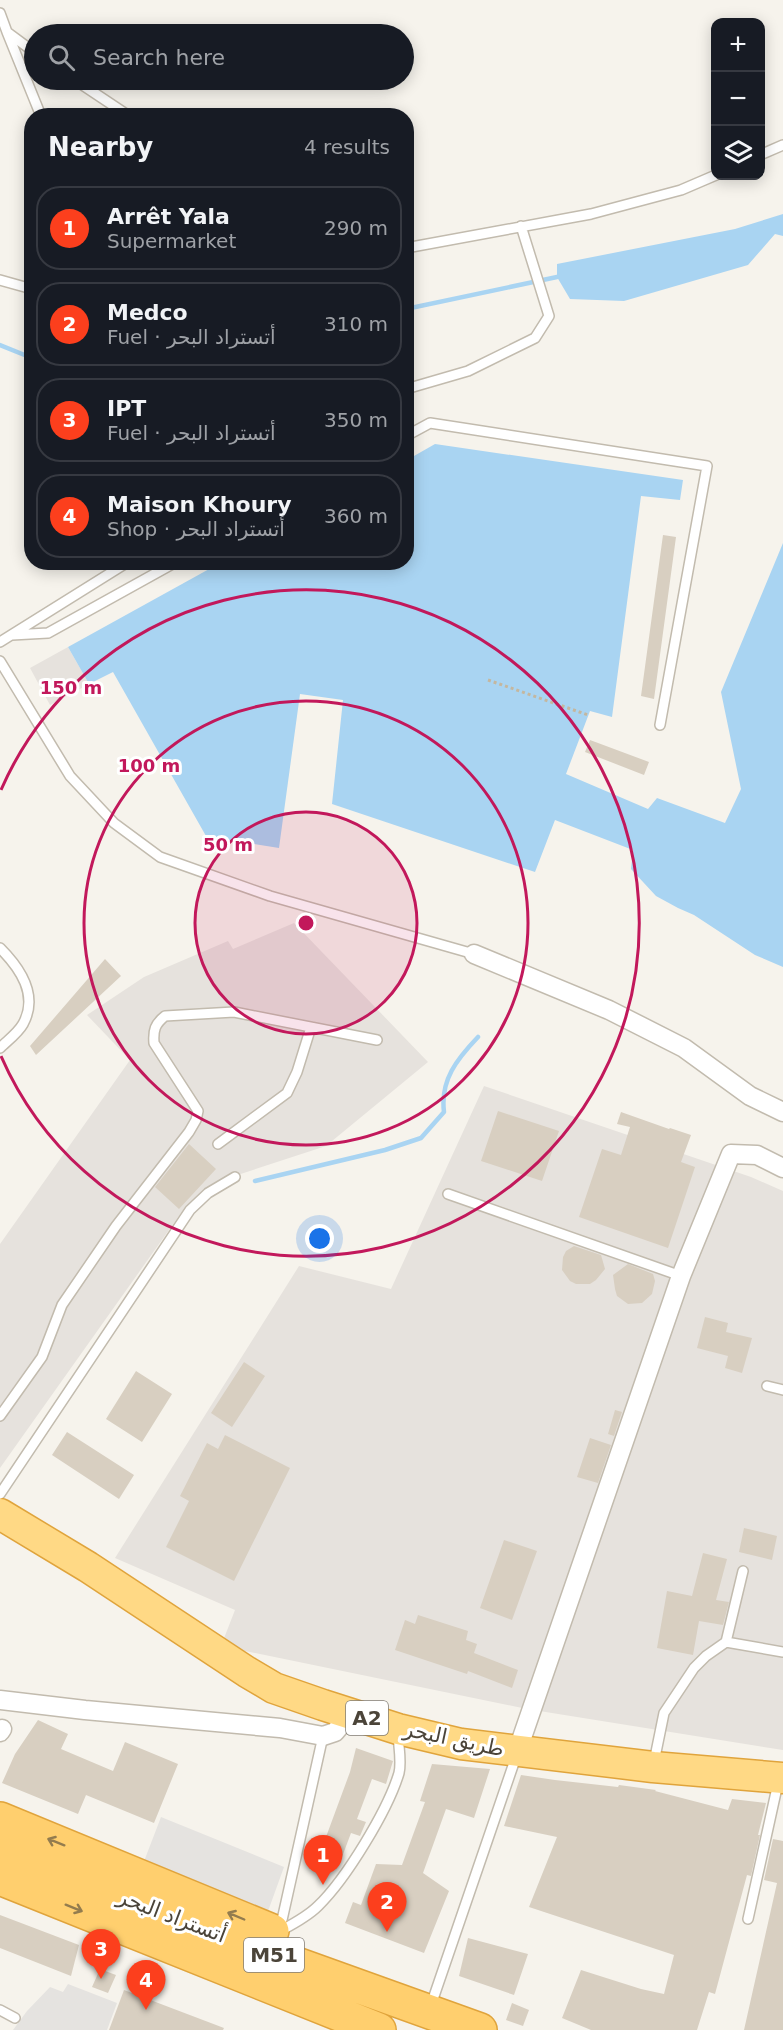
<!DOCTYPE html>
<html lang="en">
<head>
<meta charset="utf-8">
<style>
  :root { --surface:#171b24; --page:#242831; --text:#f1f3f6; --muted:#9ea1a6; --line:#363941; --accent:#fc3f1d }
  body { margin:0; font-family:"DejaVu Sans",Cairo,sans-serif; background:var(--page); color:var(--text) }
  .controls { position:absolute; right:18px; top:18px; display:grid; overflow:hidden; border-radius:12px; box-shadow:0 3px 15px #0003 }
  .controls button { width:54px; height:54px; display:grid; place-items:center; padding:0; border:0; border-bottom:2px solid var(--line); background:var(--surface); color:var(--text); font:30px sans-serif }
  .you { position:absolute; left:320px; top:1239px; width:21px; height:21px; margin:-15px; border:4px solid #fff; border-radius:50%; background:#1a73e8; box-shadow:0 0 0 9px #1a73e833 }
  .badge { display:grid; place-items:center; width:39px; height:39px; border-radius:50%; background:var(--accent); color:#fff; font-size:20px; font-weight:700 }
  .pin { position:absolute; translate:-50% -50px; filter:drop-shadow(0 2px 3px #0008) }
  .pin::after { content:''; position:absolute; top:32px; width:21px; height:18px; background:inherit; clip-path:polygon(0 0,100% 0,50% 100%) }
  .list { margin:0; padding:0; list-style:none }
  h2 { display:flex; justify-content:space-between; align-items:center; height:78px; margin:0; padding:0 24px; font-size:26px }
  h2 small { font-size:20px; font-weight:400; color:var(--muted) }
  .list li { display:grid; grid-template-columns:39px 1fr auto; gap:18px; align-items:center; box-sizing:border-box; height:84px; margin:0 12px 12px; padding:0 12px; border:2px solid var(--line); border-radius:24px }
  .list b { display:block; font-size:22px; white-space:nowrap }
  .list p { margin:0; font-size:20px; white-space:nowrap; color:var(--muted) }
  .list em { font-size:20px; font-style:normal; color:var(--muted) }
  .icon { flex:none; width:33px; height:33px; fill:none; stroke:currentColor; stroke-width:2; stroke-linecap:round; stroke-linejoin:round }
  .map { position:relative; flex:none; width:783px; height:2030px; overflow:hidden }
  .search { position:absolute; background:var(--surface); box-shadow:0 3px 15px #0003; left:24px; top:24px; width:390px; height:66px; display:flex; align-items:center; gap:15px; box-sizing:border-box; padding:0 21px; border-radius:33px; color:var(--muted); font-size:22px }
  .panel { position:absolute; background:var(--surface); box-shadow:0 3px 15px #0003; left:24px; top:108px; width:390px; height:462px; border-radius:24px }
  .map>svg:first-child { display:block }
  .industrial { fill:#e6e2dd }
  .parking { fill:#e5e3e0 }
  .water { fill:#a9d4f2 }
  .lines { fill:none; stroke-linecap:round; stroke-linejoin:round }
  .stream { stroke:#a9d4f2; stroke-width:4.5 }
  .building { fill:#d8cfc1 }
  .service-casing { stroke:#c2bbae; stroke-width:12 }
  .minor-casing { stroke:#c2bbae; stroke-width:21 }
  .trunk-casing { stroke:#e0a43c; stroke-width:33 }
  .motorway-casing { stroke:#e0a43c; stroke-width:36 }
  .path { stroke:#c4b79f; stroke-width:3; stroke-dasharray:3 3; stroke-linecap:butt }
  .service { stroke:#fff; stroke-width:9 }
  .minor { stroke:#fff; stroke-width:18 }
  .trunk { stroke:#ffd985; stroke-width:30 }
  .motorway { stroke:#ffcf6e; stroke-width:33 }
  .oneway { stroke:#937c4e }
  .ring { fill:none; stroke:#c2185b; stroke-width:3 }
  .labels { text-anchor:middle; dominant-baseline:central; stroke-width:6; stroke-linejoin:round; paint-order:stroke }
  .shield { fill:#fff; stroke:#817c74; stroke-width:1.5 }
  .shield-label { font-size:20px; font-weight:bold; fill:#4b4439 }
  .street-label { font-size:21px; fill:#4b4439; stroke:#fff }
  .centre { fill:#c2185b; stroke:#fff; stroke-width:3 }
  .ring-label { font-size:18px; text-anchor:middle; font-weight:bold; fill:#c2185b; stroke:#fff; stroke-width:6; stroke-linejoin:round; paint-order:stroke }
</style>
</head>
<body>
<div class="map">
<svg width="783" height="2030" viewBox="0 0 783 2030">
  <rect width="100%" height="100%" fill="#f6f3ec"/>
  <path class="industrial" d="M68,647L89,684L50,705L30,668Z
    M294,923L428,1062L326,1146L213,1183L181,1213L0,1468V1244L130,1060L87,1015L144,977L228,941L233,949Z
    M484,1086L751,1177L783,1191V1750L527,1709L221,1646L235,1610L115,1558L299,1266L391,1289Z"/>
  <path class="parking" d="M161,1817L284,1867L267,1914L143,1864Z
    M68,1984L117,2003L107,2030H13L27,2011L50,1987L63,1992Z"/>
  <path class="water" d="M783,214V236L775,234L748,265L624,301L570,299L557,277V264L735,229Z
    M435,444L683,480L680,500L641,496L612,717L590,711L566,774L648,809L657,798L725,823L741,789L721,692L783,543V967L755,955L694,915L678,908L656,896L631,869L633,850L555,820L535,872L332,804L343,700L300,694L279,848L206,836L113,672L89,684L68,647L220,563L406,562L407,460Z"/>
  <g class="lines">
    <path class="stream" d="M406,309L557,277
      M0,345L32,358
      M255,1181L385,1150L421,1138L444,1112C440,1080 457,1059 478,1037"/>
  </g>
  <path class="building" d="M663,535L676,537L654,699L641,696Z
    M590,740L649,762L644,775L585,752Z
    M105,959L121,976L36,1055L30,1046Z
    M498,1111L559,1131L542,1181L481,1161Z
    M621,1112L669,1129L670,1128L691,1135L681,1162L695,1167L668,1248L579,1217L602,1149L621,1155L630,1127L617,1124Z
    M189,1144L216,1169L179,1209L155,1187Z
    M574,1246L601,1255L605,1269L596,1280L590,1284H576L570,1281L562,1270L563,1257L566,1251Z
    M628,1264L653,1274L655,1281L652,1294L642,1303L628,1304L617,1296L615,1289L613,1275Z
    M705,1317L728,1323L726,1332L752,1338L742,1373L725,1368L728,1356L697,1348Z
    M244,1362L265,1376L232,1427L211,1413Z
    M136,1371L172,1394L142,1442L106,1419Z
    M615,1410L622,1412L614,1436L608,1434Z
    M67,1432L134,1475L119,1499L52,1455Z
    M225,1435L290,1468L234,1581L166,1547L189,1501L180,1496L207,1443L218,1449Z
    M590,1438L611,1445L598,1483L577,1477Z
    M744,1528L777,1536L772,1560L739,1552Z
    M504,1540L537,1551L512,1620L480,1608Z
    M703,1553L727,1559L716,1600L729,1602L723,1625L699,1621L693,1655L657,1648L667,1591L692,1596Z
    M418,1615L468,1631L466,1640L477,1644L474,1653L518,1670L512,1688L468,1671L467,1674L395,1650L405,1620L415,1624Z
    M38,1720L68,1734L61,1749L113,1771L125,1742L178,1764L154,1823L86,1795L78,1814L2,1783L15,1754Z
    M356,1748L393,1761L386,1784L372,1779L357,1819L366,1822L360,1836L351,1833L339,1865L319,1875L316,1864L350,1772Z
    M432,1764L490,1769L474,1818L446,1809L423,1873L449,1891L424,1953L345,1923L353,1902L361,1905L376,1864L402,1865L425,1802L420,1801Z
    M521,1775L555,1780L618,1787L619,1785L656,1790L655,1791L728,1810L732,1799L766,1803L758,1835H760L751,1876L747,1875L715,1994L709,1992L697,2030H591L562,2018L581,1970L641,1989L664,1994L674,1955L529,1907L557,1837L504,1826Z
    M773,1839L783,1841V2030H744L777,1883L764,1880Z
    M0,1915L79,1945L71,1976L0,1948Z
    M468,1938L528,1954L514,1995L459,1976Z
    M100,1969L116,1975L108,1993L92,1987Z
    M124,1990L224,2028L223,2030H109Z
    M512,2003L529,2010L523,2026L506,2020Z"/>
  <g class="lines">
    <defs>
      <path id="service" d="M0,13L7,32L34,52
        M7,32L41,116
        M75,80L129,116
        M760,155L783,145
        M406,248L591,214L681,190L716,175
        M0,280L32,289
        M406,389L468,371L535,338L549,316L521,226
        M406,436L430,423L707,466L660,725
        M12,635L48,633L176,562
        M0,642L128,562
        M0,661L70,776L114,823L160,857L270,896L474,954
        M0,948C20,968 39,995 23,1024C18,1033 7,1041 0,1048
        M218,1144L287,1093L297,1072L311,1027
        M448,1194L681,1276
        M767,1386L783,1390
        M0,1416L42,1357L62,1305L116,1226L189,1132L196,1120L198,1111L154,1043C153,1030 155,1024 165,1016L234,1012L377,1040
        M0,1494L190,1210L208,1193L235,1177
        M726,1642L783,1652
        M654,1762L664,1713L694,1668L706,1656L726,1642L743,1571
        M748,1919L778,1783
        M280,1929L323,1736
        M280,1931C293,1924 307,1917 318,1906C346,1879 388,1810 399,1773C402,1761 398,1744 398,1732
        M431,2005L517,1754
        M0,2010L15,2018"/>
      <path id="minor" d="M474,954L609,1010L684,1048L750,1096L783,1112
        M0,1700L85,1710L280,1728L323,1736L335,1732L351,1713
        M0,1732L2,1729
        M517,1752L681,1276L731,1154L757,1155L783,1168"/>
      <path id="trunk" d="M0,1514L88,1567L247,1672L274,1688L323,1705L398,1729L461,1744L653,1767L783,1778"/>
      <path id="motorway" d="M0,1819L272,1931
        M0,1848L299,1965L480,2030
        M0,1878L379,2030"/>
    </defs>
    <use href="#service" class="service-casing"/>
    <use href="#minor" class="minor-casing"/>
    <use href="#trunk" class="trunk-casing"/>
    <use href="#motorway" class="motorway-casing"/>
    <path class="path" d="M488,680L588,715"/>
    <use href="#service" class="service"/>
    <use href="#minor" class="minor"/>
    <use href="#trunk" class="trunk"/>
    <use href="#motorway" class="motorway"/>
  </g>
  <defs><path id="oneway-shaft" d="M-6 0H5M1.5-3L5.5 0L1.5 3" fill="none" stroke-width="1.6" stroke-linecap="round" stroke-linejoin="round" transform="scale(1.5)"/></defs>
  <g class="oneway">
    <use href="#oneway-shaft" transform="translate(56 1842) rotate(-158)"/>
    <use href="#oneway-shaft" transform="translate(74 1908) rotate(22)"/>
    <use href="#oneway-shaft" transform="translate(236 1916) rotate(-157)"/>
  </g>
  <circle cx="306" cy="923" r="111" fill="#c2185b" fill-opacity=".12"/>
  <g class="ring">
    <circle cx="306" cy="923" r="111"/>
    <circle cx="306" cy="923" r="222"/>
    <path d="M1 790A333 333 0 1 1 1 1056"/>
  </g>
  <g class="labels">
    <g class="shield">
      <rect x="346" y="1701" width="42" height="34" rx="4.5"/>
      <rect x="244" y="1938" width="60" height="34" rx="4.5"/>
    </g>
    <g class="shield-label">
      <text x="367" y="1718">A2</text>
      <text x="274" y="1955">M51</text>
    </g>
    <g class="street-label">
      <text transform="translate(454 1739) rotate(12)">طريق البحر</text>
      <text transform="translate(172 1916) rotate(21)">أتستراد البحر</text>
    </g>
  </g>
  <circle cx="306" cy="923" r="9" class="centre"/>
  <g class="ring-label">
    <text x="71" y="694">150 m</text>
    <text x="149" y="772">100 m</text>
    <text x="228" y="851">50 m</text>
  </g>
</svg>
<div class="controls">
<button>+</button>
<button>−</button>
<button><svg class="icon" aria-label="layers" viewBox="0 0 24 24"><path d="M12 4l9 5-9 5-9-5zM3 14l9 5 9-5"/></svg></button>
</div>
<div class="you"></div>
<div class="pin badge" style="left:323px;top:1885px">1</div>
<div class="pin badge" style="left:387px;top:1932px">2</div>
<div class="pin badge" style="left:101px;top:1979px">3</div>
<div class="pin badge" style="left:146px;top:2010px">4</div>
<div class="search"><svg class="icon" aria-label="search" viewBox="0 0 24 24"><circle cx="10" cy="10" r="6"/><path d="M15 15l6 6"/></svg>Search here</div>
<section class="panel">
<h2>Nearby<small>4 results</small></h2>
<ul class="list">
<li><span class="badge">1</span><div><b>Arrêt Yala</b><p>Supermarket</p></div><em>290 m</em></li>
<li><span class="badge">2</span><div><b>Medco</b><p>Fuel · أتستراد البحر</p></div><em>310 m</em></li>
<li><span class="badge">3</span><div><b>IPT</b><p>Fuel · أتستراد البحر</p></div><em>350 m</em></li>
<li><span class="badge">4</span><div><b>Maison Khoury</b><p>Shop · أتستراد البحر</p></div><em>360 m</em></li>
</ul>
</section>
</div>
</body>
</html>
